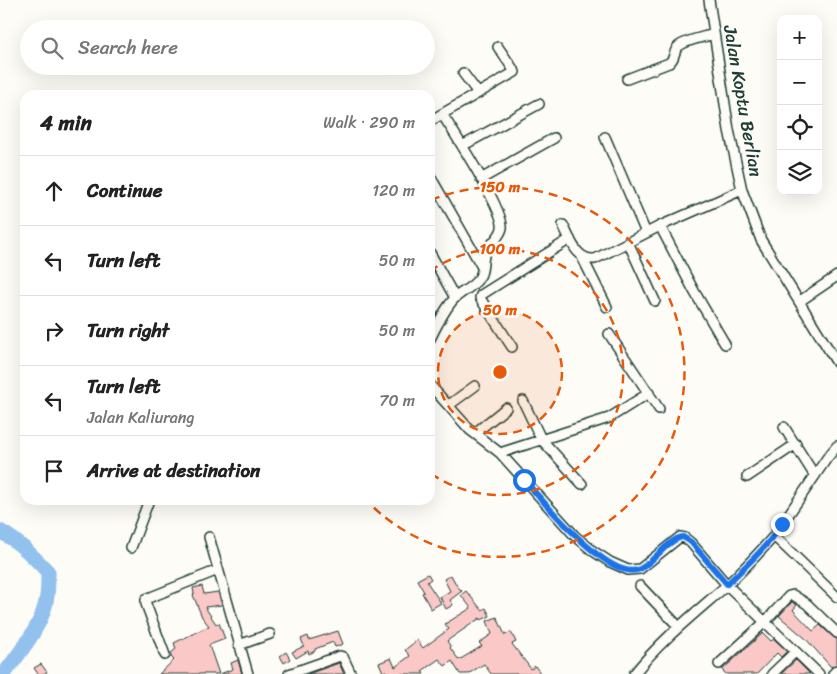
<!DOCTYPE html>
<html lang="en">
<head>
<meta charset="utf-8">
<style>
  :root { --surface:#fff; --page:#f6f6f6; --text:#222; --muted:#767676; --line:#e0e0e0 }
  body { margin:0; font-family:Sriracha,sans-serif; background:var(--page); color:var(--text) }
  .controls { position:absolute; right:15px; top:15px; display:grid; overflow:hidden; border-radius:10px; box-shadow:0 5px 20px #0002 }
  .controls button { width:45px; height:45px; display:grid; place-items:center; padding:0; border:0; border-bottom:1px solid var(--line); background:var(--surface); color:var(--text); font:25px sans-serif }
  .stop { position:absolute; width:15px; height:15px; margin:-11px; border:4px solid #1a73e8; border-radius:50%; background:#fff }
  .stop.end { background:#1a73e8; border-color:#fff; box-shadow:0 1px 5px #0008 }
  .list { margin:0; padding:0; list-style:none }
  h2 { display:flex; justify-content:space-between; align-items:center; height:65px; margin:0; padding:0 20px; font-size:21px }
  h2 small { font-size:16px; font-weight:400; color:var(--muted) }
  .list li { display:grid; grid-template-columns:32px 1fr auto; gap:15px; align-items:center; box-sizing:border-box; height:70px; padding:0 20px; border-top:1px solid var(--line) }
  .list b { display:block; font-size:19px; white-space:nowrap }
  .list p { margin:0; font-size:16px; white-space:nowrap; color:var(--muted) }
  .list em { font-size:16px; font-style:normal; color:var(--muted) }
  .icon { flex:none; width:28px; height:28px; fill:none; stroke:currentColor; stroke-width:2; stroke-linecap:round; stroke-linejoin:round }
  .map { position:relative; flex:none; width:837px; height:674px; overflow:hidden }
  .search { position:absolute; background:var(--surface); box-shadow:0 5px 20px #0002; left:20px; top:20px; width:415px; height:55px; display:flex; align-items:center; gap:12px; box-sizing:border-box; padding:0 18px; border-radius:28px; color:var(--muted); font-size:19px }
  .panel { position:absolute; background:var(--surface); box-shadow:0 5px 20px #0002; left:20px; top:90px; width:415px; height:415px; border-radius:15px }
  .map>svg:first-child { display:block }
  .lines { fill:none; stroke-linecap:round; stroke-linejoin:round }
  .river { stroke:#93c1ed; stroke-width:15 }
  .building { fill:#f9c8c7; stroke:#1f3d34 }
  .street-casing { stroke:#1f3d34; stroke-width:12 }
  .street { stroke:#fdfcf7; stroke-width:9 }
  .route { stroke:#1a73e8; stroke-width:6 }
  .ring { fill:none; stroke:#e8590c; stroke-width:2.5; stroke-dasharray:9 6 }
  .labels { text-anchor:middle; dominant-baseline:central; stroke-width:5; stroke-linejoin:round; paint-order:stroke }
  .street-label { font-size:18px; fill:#1f3d34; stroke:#fdfcf7 }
  .centre { fill:#e8590c; stroke:#fdfcf7; stroke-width:2.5 }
  .ring-label { font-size:15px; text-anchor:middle; font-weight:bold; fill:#e8590c; stroke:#fdfcf7; stroke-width:5; stroke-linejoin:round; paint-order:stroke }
</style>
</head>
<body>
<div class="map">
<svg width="837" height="674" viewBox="0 0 837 674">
  <rect width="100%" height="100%" fill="#fdfcf7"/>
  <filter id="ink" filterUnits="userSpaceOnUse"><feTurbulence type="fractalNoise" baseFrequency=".02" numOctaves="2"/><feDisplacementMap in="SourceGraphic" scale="10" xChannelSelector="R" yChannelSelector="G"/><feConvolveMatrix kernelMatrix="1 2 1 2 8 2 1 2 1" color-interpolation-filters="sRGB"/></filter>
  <g filter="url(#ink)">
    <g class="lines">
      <path class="river" d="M0,531C19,542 33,556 48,572C48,580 48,588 47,596C44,624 20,652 4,674"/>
    </g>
    <path class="building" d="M428,574L431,579L427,582L441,603L431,609L422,593L424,592L417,580Z
      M451,575L457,586L462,591L450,600L453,605L446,609L440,597L450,591L444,579Z
      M202,586L204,594L218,592L222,605L205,607L216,624L219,623L225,639L209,645L219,674H159L174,660L171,657V653L176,649L174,643L209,626L202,617L193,595L194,594L193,588Z
      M466,591L482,610L486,608L490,616L481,620L480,618L447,641L451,647L450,648L459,660L482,646L479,643L492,634L487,621L497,617L505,635L511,632L516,642L512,644L531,669L535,666L541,674H491L484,664L468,674H460L452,661L445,666L439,659L422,671L424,674H387L386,671L383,672L379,663L391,658L395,667L410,656L405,650L417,640L423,648L449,629L445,624L471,608L461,595Z
      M792,602L797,605L793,610L813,631L820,625L833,637L837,639V664L831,667L805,638L779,616Z
      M338,631L343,644L335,647L333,642L315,649V651L309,654L308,651L296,658L292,652L304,646L301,639L308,636L309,640Z
      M763,633L771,641L774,639L787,651L781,657L777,653L757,674H726L722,670Z
      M286,652L290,659L284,663L280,656Z
      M238,660L242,674H220L233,669L231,663Z
      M796,660L810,674H781Z
      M339,663L344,674H308Z
      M41,664L47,672L43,674H38L34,668Z"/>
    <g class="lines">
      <defs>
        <path id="street" d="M709,0L729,130L742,190L761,240L837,363
          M463,73L478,93
          M627,79L669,63C676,58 673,50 679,46C686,40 705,37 714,34
          M430,121L515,72L498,47
          M605,137L646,233
          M462,146L539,104
          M430,176L482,267
          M481,179L554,138
          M563,225C570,238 576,261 595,259L660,226L742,190
          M660,226L694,291L725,344
          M628,242L655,301
          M430,253L455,298
          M582,257L607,307
          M800,301L837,276
          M609,334L659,409
          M430,339C436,327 446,306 456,297C464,290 473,287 479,278C484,271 482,264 484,256C487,245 500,239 502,228C505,212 453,131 442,114
          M512,347L480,298L481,295L570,239
          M430,385L470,430L500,453L575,536L593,551L610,562L628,570L640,569L680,537L685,538L691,543L727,585L765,622L719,664
          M523,401L541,439L582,484
          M449,405L475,386
          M784,427L815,476
          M475,433L506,408
          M500,453L609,418L649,393
          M747,477L796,444
          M774,536L837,597
          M209,537L248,674
          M131,548L149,500
          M640,586L679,627
          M239,645L270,634
          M165,655L146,604V599L218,570
          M289,674L340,656L343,657L351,674
          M634,674C661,640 694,614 726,586C743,570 759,553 774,536L827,458L837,446
          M772,674L795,652
          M819,674L765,622L789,596L793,595L807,604L837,633
          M833,674L837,670"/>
      </defs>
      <use href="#street" class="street-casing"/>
      <use href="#street" class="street"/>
    </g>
  </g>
  <g class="lines" filter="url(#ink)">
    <path class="route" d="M524,480C543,500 610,584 640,569C654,562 668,539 683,537L691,542L727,584C747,565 767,547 782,524"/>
  </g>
  <circle cx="500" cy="372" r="62" fill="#e8590c" fill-opacity=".12"/>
  <g class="ring">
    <circle cx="500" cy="372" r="62"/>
    <path d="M430 271A123 123 0 1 1 430 473"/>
    <path d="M431 200A185 185 0 1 1 367 501"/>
  </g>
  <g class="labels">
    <g class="street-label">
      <text transform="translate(743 101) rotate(80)">Jalan Koptu Berlian</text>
    </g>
  </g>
  <circle cx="500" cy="372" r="8" class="centre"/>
  <g class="ring-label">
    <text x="500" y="192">150 m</text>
    <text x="500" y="254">100 m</text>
    <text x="500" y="315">50 m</text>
  </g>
</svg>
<div class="controls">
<button>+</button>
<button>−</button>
<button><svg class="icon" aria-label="locate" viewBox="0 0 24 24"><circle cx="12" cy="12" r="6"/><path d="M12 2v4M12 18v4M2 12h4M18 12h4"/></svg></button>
<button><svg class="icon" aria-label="layers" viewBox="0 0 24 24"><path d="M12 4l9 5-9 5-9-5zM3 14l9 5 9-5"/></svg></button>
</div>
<div class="stop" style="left:524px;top:480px"></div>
<div class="stop end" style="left:782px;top:524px"></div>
<div class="search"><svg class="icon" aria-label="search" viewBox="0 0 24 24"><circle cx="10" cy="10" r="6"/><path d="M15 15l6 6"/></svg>Search here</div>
<section class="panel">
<h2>4 min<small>Walk · 290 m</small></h2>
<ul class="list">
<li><svg class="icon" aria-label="ahead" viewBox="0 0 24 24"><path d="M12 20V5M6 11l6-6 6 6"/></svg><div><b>Continue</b></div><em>120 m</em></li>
<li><svg class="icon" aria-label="left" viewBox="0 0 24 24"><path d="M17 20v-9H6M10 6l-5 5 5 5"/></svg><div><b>Turn left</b></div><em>50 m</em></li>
<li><svg class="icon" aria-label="right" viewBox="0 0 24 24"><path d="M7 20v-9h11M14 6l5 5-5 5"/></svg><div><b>Turn right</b></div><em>50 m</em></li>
<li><svg class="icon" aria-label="left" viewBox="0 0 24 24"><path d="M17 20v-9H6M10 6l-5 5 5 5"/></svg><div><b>Turn left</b><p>Jalan Kaliurang</p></div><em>70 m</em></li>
<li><svg class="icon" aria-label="arrive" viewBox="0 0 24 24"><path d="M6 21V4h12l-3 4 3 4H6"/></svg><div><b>Arrive at destination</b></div></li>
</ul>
</section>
</div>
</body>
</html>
